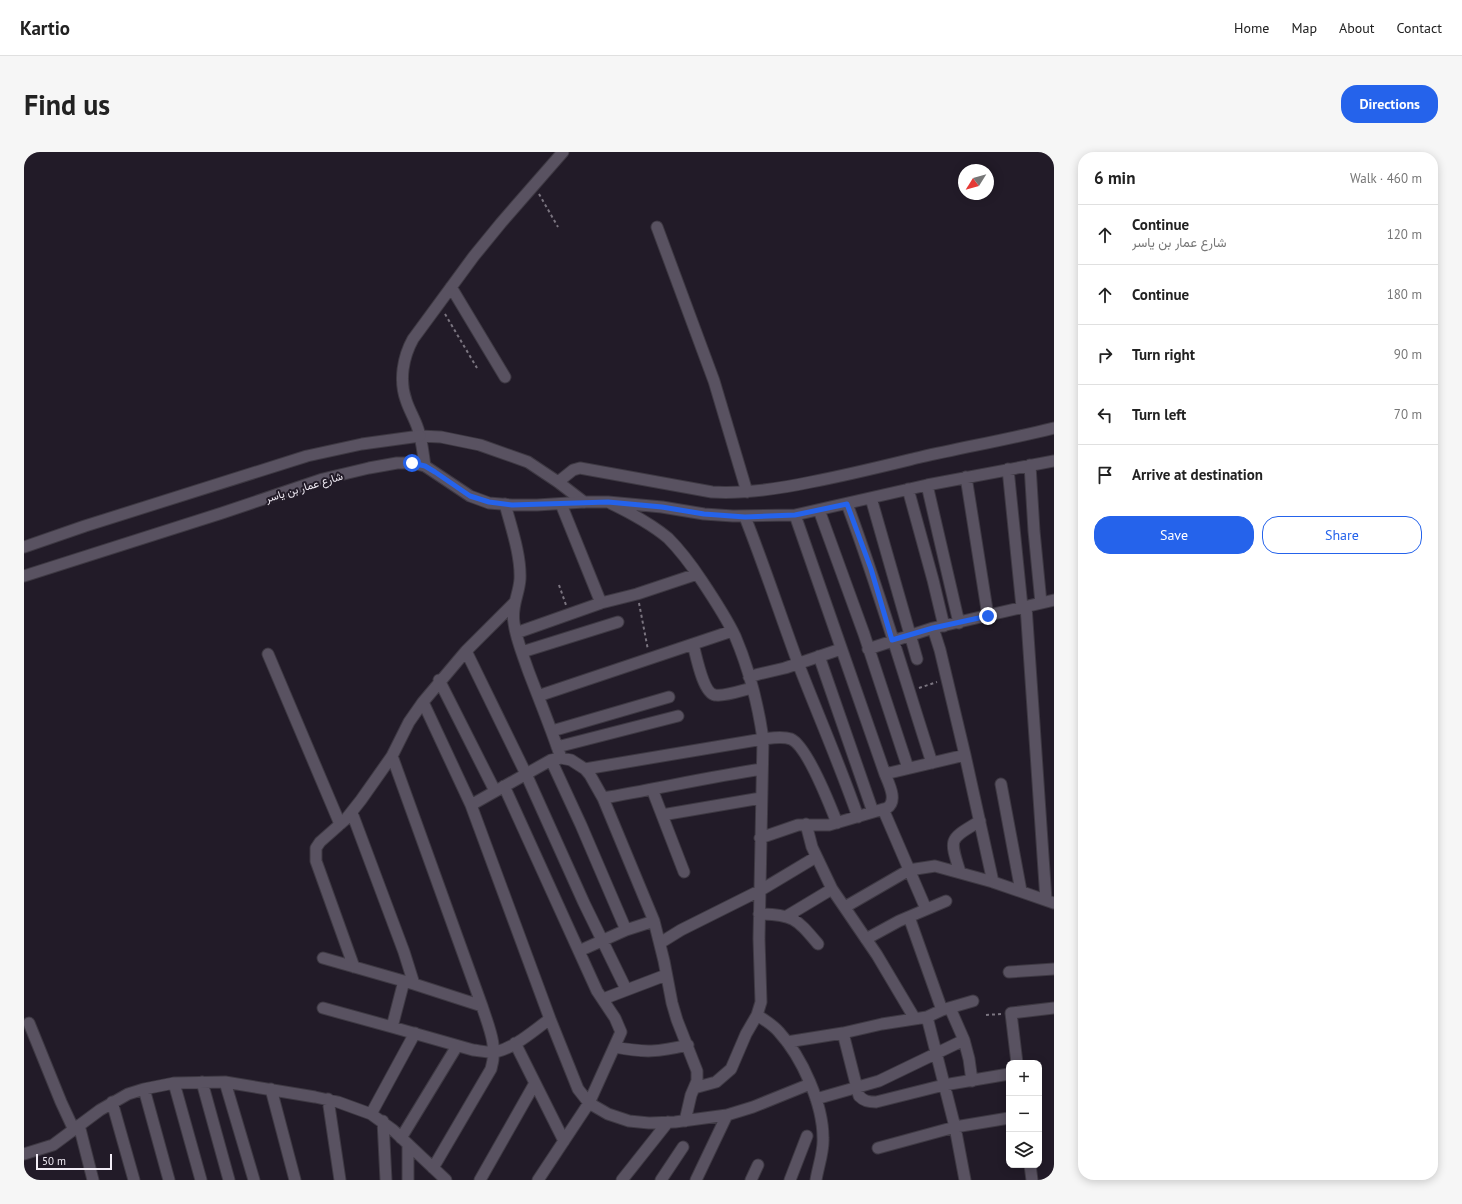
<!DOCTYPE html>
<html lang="en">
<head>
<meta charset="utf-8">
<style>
  :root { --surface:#fff; --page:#f6f6f6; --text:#222; --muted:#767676; --line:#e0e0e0; --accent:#2563eb }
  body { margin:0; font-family:"PT Sans",Vazirmatn,sans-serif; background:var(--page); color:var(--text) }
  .controls { position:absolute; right:12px; bottom:12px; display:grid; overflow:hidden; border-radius:8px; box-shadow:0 2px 10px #0003 }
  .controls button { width:36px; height:36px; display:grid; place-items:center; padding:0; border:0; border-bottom:1px solid var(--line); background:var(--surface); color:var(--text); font:20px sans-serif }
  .compass { position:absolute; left:934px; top:12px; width:36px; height:36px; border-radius:50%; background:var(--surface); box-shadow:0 2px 10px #0003; rotate:233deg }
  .scale { position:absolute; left:12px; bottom:10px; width:76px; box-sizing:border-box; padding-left:4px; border:2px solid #f2edf6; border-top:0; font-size:11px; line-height:14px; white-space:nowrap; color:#f2edf6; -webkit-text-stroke:3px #221b28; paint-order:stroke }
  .stop { position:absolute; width:12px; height:12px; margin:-9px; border:3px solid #2563eb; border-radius:50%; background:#fff }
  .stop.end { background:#2563eb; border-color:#fff; box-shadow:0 1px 4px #0008 }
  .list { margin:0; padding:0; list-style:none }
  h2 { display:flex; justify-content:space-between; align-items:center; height:52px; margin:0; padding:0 16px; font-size:17px }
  h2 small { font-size:13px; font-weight:400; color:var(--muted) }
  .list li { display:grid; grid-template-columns:26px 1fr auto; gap:12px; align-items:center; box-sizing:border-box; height:60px; padding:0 16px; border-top:1px solid var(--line) }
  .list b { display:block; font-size:15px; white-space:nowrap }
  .list p { margin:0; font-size:13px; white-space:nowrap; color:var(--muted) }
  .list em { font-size:13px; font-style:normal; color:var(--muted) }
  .actions { display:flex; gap:8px; padding:12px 16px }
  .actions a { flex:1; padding:9px 0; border:1px solid var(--accent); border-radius:16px; text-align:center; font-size:14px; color:var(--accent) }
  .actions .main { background:var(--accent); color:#fff }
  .icon { flex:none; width:22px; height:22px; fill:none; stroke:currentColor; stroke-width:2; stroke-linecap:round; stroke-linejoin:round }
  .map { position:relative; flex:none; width:1030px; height:1028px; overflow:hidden; border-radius:16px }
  header { display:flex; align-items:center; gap:24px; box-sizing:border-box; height:56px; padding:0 20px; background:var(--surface); border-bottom:1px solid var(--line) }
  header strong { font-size:19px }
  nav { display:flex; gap:22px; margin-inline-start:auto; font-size:14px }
  .intro { display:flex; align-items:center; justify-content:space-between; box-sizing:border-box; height:96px; padding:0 24px }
  h1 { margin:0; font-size:28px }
  .button { padding:10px 18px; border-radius:16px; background:var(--accent); color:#fff; font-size:14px; font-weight:700 }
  main { display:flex; gap:24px; padding:0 24px }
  aside { flex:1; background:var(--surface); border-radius:16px; box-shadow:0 2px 10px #0003 }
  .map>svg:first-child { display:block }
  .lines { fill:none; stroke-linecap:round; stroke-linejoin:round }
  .minor-casing { stroke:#3e3943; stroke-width:13 }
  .tertiary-casing { stroke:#3e3943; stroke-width:13 }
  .path { stroke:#7b7580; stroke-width:2; stroke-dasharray:3 3; stroke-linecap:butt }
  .minor { stroke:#595261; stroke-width:11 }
  .tertiary { stroke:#595261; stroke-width:11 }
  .route { stroke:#2563eb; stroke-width:5 }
  .labels { text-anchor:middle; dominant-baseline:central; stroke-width:4; stroke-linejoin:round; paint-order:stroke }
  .street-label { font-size:11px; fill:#f2edf6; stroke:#221b28 }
</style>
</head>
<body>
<header>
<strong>Kartio</strong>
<nav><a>Home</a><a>Map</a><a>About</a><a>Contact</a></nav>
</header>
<div class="intro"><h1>Find us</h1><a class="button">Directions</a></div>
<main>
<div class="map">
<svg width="1030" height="1028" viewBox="0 0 1030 1028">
  <rect width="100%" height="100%" fill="#221b28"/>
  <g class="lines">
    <defs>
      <path id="minor" d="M633,75L690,229L723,340
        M427,135L481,225
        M396,284L417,285L456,293L504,310L534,330L560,350H584L638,355L680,362L709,364L771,363L903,333L1030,309
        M1006,313L1010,379L1017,451
        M401,314C399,302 398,288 394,277C391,267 385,258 382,248C375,228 379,205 389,187L450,104L477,71L539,0
        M984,317L998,455
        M942,325L964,464
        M534,330L549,318L556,316L688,340C722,342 754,337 787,330C824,323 860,314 897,305C941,295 986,287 1030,276
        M903,333L935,471
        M884,337L909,428L920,474
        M847,346L893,507
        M584,350C605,360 626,371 644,386C657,399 668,414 678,429C690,447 702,465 711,484C725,517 734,552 739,587L735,787L737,850L733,863L722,882L707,917L692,930L670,936
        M481,352C487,375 497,403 496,427C495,443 487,454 490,471C492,487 499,503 504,518C515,547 527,576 537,606
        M537,352L577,451
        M823,352C855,437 880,524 908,611
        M795,358L840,482L884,616
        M721,365C740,413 756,462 774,511C794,563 816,613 834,665
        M1002,454L1022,748
        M909,476L916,498L941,603L969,730
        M492,481L577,451L613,442L673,422
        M669,492C672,503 679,541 691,543C700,545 719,538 728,536
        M844,497L909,476L1030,448
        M442,499L502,622L560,751L602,837
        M498,500L594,470
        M244,502L316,672
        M795,504L849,660
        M725,525L735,522L761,516L817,497
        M415,528L471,639
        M514,544L708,479
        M399,550L447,653L526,867L554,937L565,951L584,962L605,969L625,971L651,970L703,963L729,955L786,932
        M528,579L645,545
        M533,595L654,564
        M368,604L458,854C465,876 474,894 467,917L409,1016
        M527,608L557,673L602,778
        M561,617L739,587C748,586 758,584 767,587C783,594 806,653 813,671
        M861,622L941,603
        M977,632L997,739
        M480,634L573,839L591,866L597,880L565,951L514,1028
        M628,637L660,720
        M579,646C632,637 685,625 738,617
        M447,653L527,608L537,606L547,608L561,617L566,623L579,646L630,769L640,809L648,851L653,868L673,919V929L667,943L661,969
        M859,657L902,757
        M328,661L380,800L390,832
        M638,663L737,646
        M782,672L788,695L808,737L853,803L891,867
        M736,686L774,673H805L863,656C874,649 865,632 861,622L771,363
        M936,720C925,685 925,688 956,669
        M821,755L885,718L911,714L969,730L1030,751
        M735,762C770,763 772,766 794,792
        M763,764L808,737
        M885,765L918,858
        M842,787L875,769L922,749
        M636,791L657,778L737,738L792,705
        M555,799L602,778L630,769
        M299,806L390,832L458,854
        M330,815L292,709V696L296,690L322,667L337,648L368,604L385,570L399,550L442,499L490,451
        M985,820L1030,817
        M579,847L642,823
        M299,856L368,875L449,898C457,899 465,901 472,900C492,895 510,878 526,867
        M926,856L940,888L945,907L948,929
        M733,863C741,868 749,873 755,880C778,905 799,952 799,986C800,999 794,1015 792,1028
        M903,865L931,975L941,1028
        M5,871L37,950L50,978
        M368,875L380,829
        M819,881L835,944C840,949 844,950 852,950L920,933L985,922
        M763,890L819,881L858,872L903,865L918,858L949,849
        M491,891L540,989
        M591,895C621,901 634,900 664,893
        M993,911L987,861L1030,856
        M178,930L205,1028
        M201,930L230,1028
        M150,931L177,1028
        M120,937L145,1028
        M247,937L271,1028
        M304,947L316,1028
        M792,947L855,929L940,888
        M88,950L110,1028
        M347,962L391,881
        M359,969L362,1028
        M55,973L69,1028
        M377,986L433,894
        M384,992V1028
        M854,996L931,975L985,966
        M0,1002L29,993L76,958L104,942L120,937L150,931L201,930L291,945L314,950L347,962L369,978L422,1028
        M1006,1013L1008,1028
        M456,1028L511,931
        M598,1028L644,970
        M637,1028L659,995
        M672,1028L703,963
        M727,1028L734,1013
        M766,1028L783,984"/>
      <path id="tertiary" d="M0,395L61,374L283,304L338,292L396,284
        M0,424L198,361L299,327L345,316L373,311H388L401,314L446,344L465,351L488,353H513L560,350"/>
    </defs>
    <use href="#minor" class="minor-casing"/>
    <use href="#tertiary" class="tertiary-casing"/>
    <path class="path" d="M515,42L534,75
      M421,162L453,216
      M535,433L542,453
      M615,451L624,498
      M895,536L913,530
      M962,863L977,862"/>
    <use href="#minor" class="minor"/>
    <use href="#tertiary" class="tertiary"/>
  </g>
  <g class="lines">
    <path class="route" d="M388,311L401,314L411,320L446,344L465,350L488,353L584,350L638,355L680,362L721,365L771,363L823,352L847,417L868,488L909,476L964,464"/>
  </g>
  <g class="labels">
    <g class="street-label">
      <text transform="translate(280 335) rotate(-17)">شارع عمار بن ياسر</text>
    </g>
  </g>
</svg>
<div class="controls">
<button>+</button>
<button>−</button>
<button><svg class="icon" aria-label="layers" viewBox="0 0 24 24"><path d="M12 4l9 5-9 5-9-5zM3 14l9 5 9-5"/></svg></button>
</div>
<svg class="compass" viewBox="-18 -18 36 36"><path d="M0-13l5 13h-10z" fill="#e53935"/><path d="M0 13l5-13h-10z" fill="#767676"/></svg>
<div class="scale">50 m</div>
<div class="stop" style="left:388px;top:311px"></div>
<div class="stop end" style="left:964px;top:464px"></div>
</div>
<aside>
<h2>6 min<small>Walk · 460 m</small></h2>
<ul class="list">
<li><svg class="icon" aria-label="ahead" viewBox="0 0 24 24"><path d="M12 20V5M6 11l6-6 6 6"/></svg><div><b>Continue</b><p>شارع عمار بن ياسر</p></div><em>120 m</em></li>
<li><svg class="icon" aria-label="ahead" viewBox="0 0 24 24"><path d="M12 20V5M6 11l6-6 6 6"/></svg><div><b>Continue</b></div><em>180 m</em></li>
<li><svg class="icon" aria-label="right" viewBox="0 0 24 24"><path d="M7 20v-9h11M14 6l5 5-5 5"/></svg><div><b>Turn right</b></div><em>90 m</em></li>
<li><svg class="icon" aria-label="left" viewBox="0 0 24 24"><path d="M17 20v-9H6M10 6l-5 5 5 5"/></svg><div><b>Turn left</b></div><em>70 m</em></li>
<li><svg class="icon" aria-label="arrive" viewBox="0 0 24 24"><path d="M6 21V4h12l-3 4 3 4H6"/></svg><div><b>Arrive at destination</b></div></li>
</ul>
<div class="actions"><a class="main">Save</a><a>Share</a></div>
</aside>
</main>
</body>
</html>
